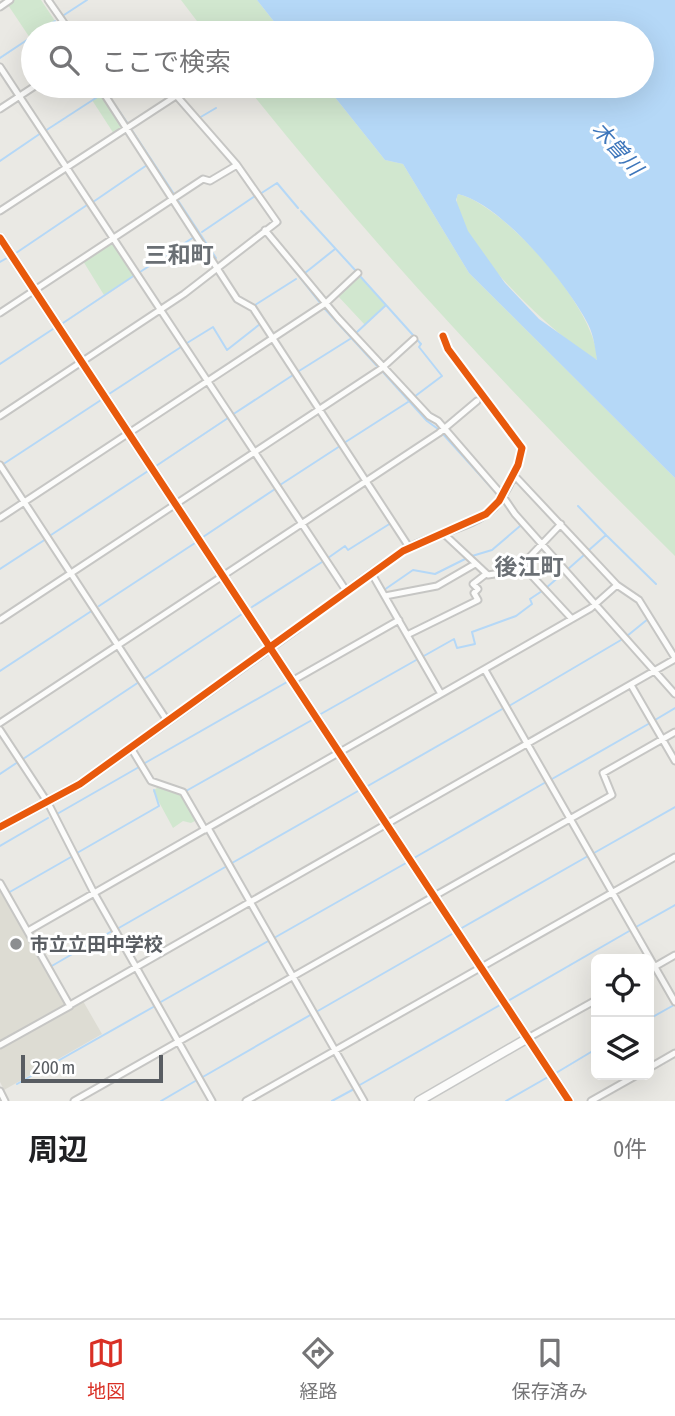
<!DOCTYPE html>
<html lang="ja">
<head>
<meta charset="utf-8">
<style>
  :root { --surface:#fff; --page:#f2f2f2; --text:#202124; --muted:#757577; --line:#e0e0e0; --accent:#d93025 }
  body { margin:0; font-family:"Asap Condensed","Noto Sans JP",sans-serif; background:var(--page); color:var(--text) }
  .controls { position:absolute; right:21px; bottom:21px; display:grid; overflow:hidden; border-radius:10px; box-shadow:0 7px 28px #0002 }
  .controls button { width:63px; height:63px; display:grid; place-items:center; padding:0; border:0; border-bottom:2px solid var(--line); background:var(--surface); color:var(--text); font:35px sans-serif }
  .scale { position:absolute; left:21px; bottom:18px; width:142px; box-sizing:border-box; padding-left:7px; border:4px solid #595d62; border-top:0; font-size:19px; line-height:24px; white-space:nowrap; color:#595d62; -webkit-text-stroke:5px #fff; paint-order:stroke }
  .list { margin:0; padding:0; list-style:none }
  h2 { display:flex; justify-content:space-between; align-items:center; height:91px; margin:0; padding:0 28px; font-size:30px }
  h2 small { font-size:23px; font-weight:400; color:var(--muted) }
  .icon { flex:none; width:38px; height:38px; fill:none; stroke:currentColor; stroke-width:2; stroke-linecap:round; stroke-linejoin:round }
  .map { position:relative; flex:none; width:675px; height:1101px; overflow:hidden }
  .search { position:absolute; background:var(--surface); box-shadow:0 7px 28px #0002; left:21px; right:21px; top:21px; height:77px; display:flex; align-items:center; gap:18px; box-sizing:border-box; padding:0 24px; border-radius:38px; color:var(--muted); font-size:26px }
  .sheet { height:217px; background:var(--surface) }
  nav { display:flex; justify-content:space-around; align-items:center; box-sizing:border-box; height:98px; border-top:2px solid var(--line); background:var(--surface); font-size:19px; color:var(--muted) }
  nav a { display:grid; justify-items:center; gap:4px }
  nav .on { color:var(--accent) }
  .map>svg:first-child { display:block }
  .education { fill:#dddcd3 }
  .green { fill:#d1e7cf }
  .water { fill:#b5d8f7; fill-rule:evenodd }
  .lines { fill:none; stroke-linecap:round; stroke-linejoin:round }
  .stream { stroke:#b5d8f7; stroke-width:2 }
  .street-casing { stroke:#c6c6c4; stroke-width:9 }
  .secondary-casing { stroke:#c6c7c6; stroke-width:11 }
  .street { stroke:#fcfcfb; stroke-width:5 }
  .secondary { stroke:#fcfcfb; stroke-width:8 }
  .cycleway-casing { stroke:#fff; stroke-width:11 }
  .cycleway { stroke:#e8590c; stroke-width:7 }
  .poi-dot { fill:#8c8e90; stroke:#fff; stroke-width:2.5 }
  .labels { text-anchor:middle; dominant-baseline:central; stroke-width:6; stroke-linejoin:round; paint-order:stroke }
  .poi-label { font-size:19px; font-weight:bold; fill:#595d62; stroke:#fff; text-anchor:start }
  .water-label { font-size:21px; font-style:italic; fill:#3d76bb; stroke:#fff }
  .quarter-label { font-size:23px; font-weight:bold; fill:#6a6f74; stroke:#fff }
</style>
</head>
<body>
<div class="map">
<svg width="675" height="1101" viewBox="0 0 675 1101">
  <rect width="100%" height="100%" fill="#eae9e4"/>
  <path class="education" d="M0,888L68,1009L83,1001L102,1034L4,1090L0,1082Z"/>
  <path class="green" d="M14,0H41L55,21L30,38L8,5Z
    M181,0H257L283,33H206Z
    M246,86H326L385,160L403,164L469,273L675,478V556C524,407 378,252 246,86Z
    M103,93L124,127L114,134L92,100Z
    M458,194C505,205 598,311 597,360C564,345 442,233 458,194Z
    M113,242L135,275L104,295L83,261Z
    M359,275L386,305L365,325L337,295Z
    M158,787L182,794L197,820L191,823L183,821L173,828L153,791Z"/>
  <path class="water" d="M257,0H675V478L469,273L403,164L385,160L326,86H642V33H283ZM458,194C502,204 568,285 588,324C594,336 595,348 597,360L539,319L505,283L468,231L456,200Z"/>
  <g class="lines">
    <path class="stream" d="M45,0L67,33
      M64,15L87,0
      M37,33L55,21
      M0,58L33,36
      M102,86L128,124
      M114,96L133,86
      M199,118L216,108
      M131,129L174,194
      M45,131L102,94
      M0,161L41,133
      M260,194L277,183L298,208
      M177,199L216,258
      M93,202L147,165
      M301,211L356,271
      M202,232L255,196
      M16,253L87,205
      M284,257L320,303
      M0,262L7,258
      M140,272L194,237
      M305,273L335,249
      M359,275L421,344L419,347L442,376L414,397
      M255,305L296,279
      M324,308L378,367
      M63,323L135,275
      M356,333L385,306
      M187,343L213,327L227,350L260,324
      M0,364L53,329
      M299,371L350,339
      M382,371L427,421L438,429
      M109,394L181,347
      M232,415L293,375
      M442,433L498,495
      M344,443L408,402
      M5,463L101,400
      M156,466L228,418
      M280,485L340,446
      M578,506L606,535L589,550
      M51,535L148,471
      M606,535L656,584
      M203,537L275,489
      M472,556L492,550L520,526
      M328,558L345,546L348,550L391,523
      M0,569L46,539
      M567,570L584,555
      M546,588L561,575
      M384,590L413,570L435,574L467,558
      M89,597L118,641
      M99,606L195,543
      M252,607L322,562
      M651,624L658,635
      M627,636L648,619
      M121,645L144,679L242,614
      M422,657L454,639L457,648L475,644L472,632L516,616L532,604L530,599L542,591
      M0,671L93,610
      M509,706L621,640
      M319,715L418,659
      M655,720L675,708
      M23,759L139,682
      M145,763L287,682
      M0,774L18,762
      M552,779L650,723
      M366,787L504,708
      M186,791L312,720
      M57,814L139,767
      M0,846L48,818
      M77,853L159,806L154,790
      M594,853L675,807
      M414,858L546,782
      M232,863L358,791
      M8,893L71,857
      M636,927L675,905
      M117,929L227,866
      M460,929L588,856
      M274,938L406,863
      M50,967L112,931
      M508,1001L631,930
      M159,1003L270,940
      M316,1012L452,934
      M649,1019L674,1005
      M556,1073L596,1049
      M201,1078L312,1014
      M17,1084L155,1006
      M358,1086L500,1005
      M161,1101L197,1080
      M332,1101L354,1089
      M506,1101L548,1077"/>
    <defs>
      <path id="street" d="M48,0L71,33
        M0,7L10,0
        M114,33H122
        M0,67L347,592
        M99,86L237,299L253,308L409,547
        M0,109L35,86
        M0,211L176,96
        M265,230L338,318L429,416L438,421L502,495L515,514L675,694
        M0,313L203,179L210,181L237,165
        M0,416L184,294L277,222L237,165L168,86
        M0,465L168,722
        M513,474L617,585L639,600L675,658
        M0,518L326,303L358,273
        M443,533L488,575L514,571L522,565L572,619
        M522,565L561,524
        M372,574L441,694
        M385,596L437,586L475,564
        M0,620L382,368L414,339
        M297,628C333,602 368,572 406,549C431,534 475,528 494,508C505,496 525,460 520,444L448,349L443,336
        M407,635L478,600L474,593L478,589L473,584L486,574
        M485,670L675,1002
        M292,681L399,620
        M631,685L675,761
        M0,723L439,433L477,401
        M0,730L48,803L94,893L212,1101
        M131,748L151,781L183,792L205,830
        M208,828L364,1101
        M0,883L70,1006L0,1045
        M28,931L591,608L617,585
        M649,970L675,955
        M70,1005L675,659
        M528,1038L596,1000
        M649,1068L675,1053
        M0,1091L5,1101
        M74,1101L612,795L603,773L675,732
        M246,1101L675,857
        M591,1101L637,1075"/>
      <path id="secondary" d="M0,238L569,1101
        M0,827L80,784L297,628
        M419,1101L528,1038"/>
    </defs>
    <use href="#street" class="street-casing"/>
    <use href="#secondary" class="secondary-casing"/>
    <use href="#street" class="street"/>
    <use href="#secondary" class="secondary"/>
    <defs>
      <path id="cycleway" d="M0,238L569,1101
        M0,827L80,784L403,551L486,514L499,501L518,465L522,448L448,349L443,336"/>
    </defs>
    <use href="#cycleway" class="cycleway-casing"/>
    <use href="#cycleway" class="cycleway"/>
  </g>
  <circle class="poi-dot" cx="16" cy="944" r="7"/>
  <g class="labels">
    <g class="poi-label">
      <text x="30" y="944">市立立田中学校</text>
    </g>
    <g class="water-label">
      <text transform="translate(618 148) rotate(48)">木曽川</text>
    </g>
    <g class="quarter-label">
      <text x="179" y="255">三和町</text>
      <text x="529" y="567">後江町</text>
    </g>
  </g>
</svg>
<div class="controls">
<button><svg class="icon" aria-label="locate" viewBox="0 0 24 24"><circle cx="12" cy="12" r="6"/><path d="M12 2v4M12 18v4M2 12h4M18 12h4"/></svg></button>
<button><svg class="icon" aria-label="layers" viewBox="0 0 24 24"><path d="M12 4l9 5-9 5-9-5zM3 14l9 5 9-5"/></svg></button>
</div>
<div class="scale">200 m</div>
<div class="search"><svg class="icon" aria-label="search" viewBox="0 0 24 24"><circle cx="10" cy="10" r="6"/><path d="M15 15l6 6"/></svg>ここで検索</div>
</div>
<section class="sheet">
<h2>周辺<small>0件</small></h2>
<ul class="list">
</ul>
</section>
<nav>
<a class="on"><svg class="icon" aria-label="map" viewBox="0 0 24 24"><path d="M3 6l6-2 6 2 6-2v14l-6 2-6-2-6 2zM9 4v14M15 6v14"/></svg>地図</a>
<a><svg class="icon" aria-label="directions" viewBox="0 0 24 24"><path d="M12 3l9 9-9 9-9-9zM9 14v-3h6M13 9l2 2-2 2"/></svg>経路</a>
<a><svg class="icon" aria-label="saved" viewBox="0 0 24 24"><path d="M7 4h10v16l-5-4-5 4z"/></svg>保存済み</a>
</nav>
</body>
</html>
